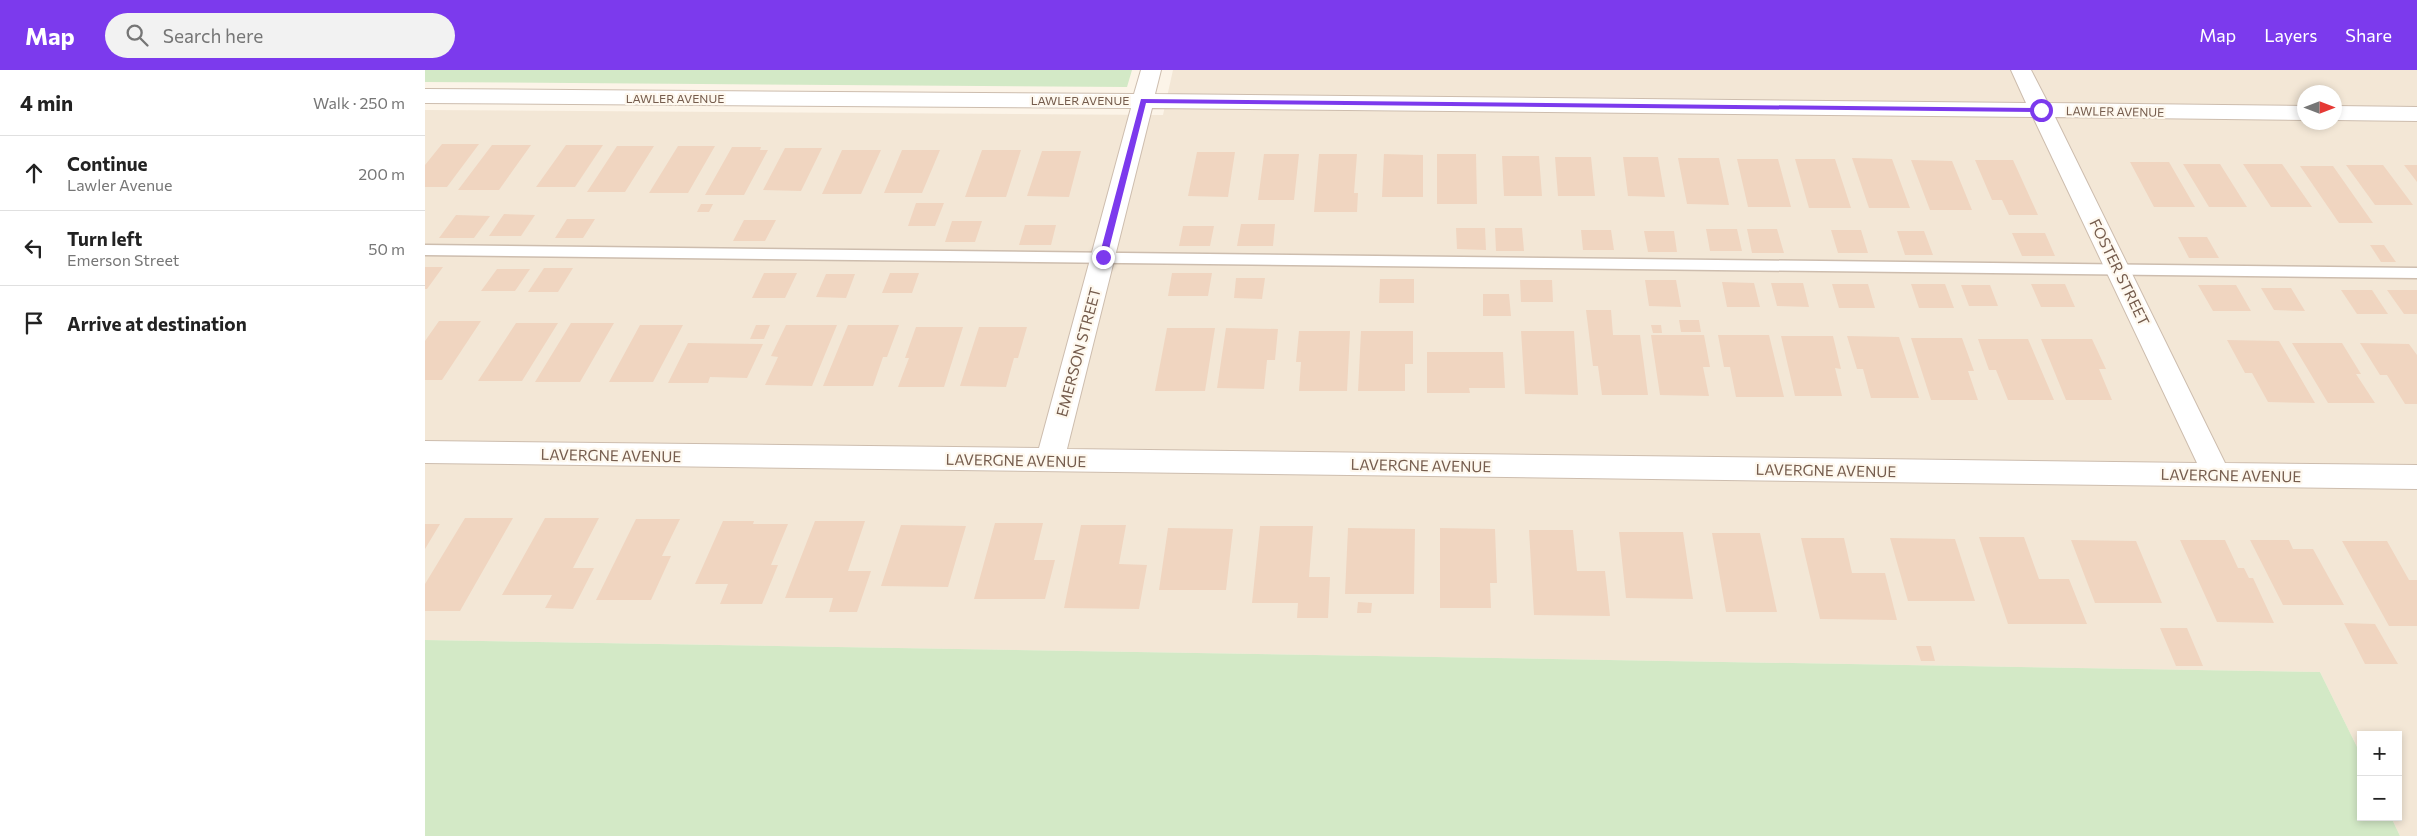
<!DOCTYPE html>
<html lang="en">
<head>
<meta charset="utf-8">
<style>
  :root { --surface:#fff; --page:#f2f2f2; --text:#222; --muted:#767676; --line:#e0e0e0; --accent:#7c3aed }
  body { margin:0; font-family:Commissioner,sans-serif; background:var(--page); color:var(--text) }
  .controls { position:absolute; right:15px; bottom:15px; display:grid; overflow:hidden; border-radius:0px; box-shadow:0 2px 8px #0003 }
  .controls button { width:45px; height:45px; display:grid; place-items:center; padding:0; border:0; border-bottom:1px solid var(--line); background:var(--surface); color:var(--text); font:25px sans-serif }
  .compass { position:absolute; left:1872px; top:15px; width:45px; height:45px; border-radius:50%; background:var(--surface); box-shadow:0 2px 8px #0003; rotate:90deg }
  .stop { position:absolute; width:15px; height:15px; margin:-11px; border:4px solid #7c3aed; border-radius:50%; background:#fff }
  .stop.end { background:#7c3aed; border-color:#fff; box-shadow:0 1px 5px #0008 }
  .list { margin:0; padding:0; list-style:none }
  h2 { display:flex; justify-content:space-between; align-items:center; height:65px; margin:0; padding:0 20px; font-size:21px }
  h2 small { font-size:16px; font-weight:400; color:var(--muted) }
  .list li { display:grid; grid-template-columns:32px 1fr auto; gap:15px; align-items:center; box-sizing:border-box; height:75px; padding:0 20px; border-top:1px solid var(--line) }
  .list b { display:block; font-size:19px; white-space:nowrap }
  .list p { margin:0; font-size:16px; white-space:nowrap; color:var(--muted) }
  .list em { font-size:16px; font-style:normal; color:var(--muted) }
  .icon { flex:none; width:28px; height:28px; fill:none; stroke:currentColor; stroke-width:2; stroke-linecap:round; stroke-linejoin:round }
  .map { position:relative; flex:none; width:1992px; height:766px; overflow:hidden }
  header { display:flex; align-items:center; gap:30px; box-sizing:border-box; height:70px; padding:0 25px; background:var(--accent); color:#fff }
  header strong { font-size:24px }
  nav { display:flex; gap:28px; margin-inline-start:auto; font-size:18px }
  .search { width:350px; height:45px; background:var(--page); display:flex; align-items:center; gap:12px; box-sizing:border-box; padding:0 18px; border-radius:28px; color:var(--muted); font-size:19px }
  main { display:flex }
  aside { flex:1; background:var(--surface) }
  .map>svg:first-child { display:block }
  .residential { fill:#f3e7d6; fill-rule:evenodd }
  .green { fill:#d3e9c6 }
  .building { fill:#f0d5c0 }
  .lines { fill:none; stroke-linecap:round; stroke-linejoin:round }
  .service-casing { stroke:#cdbdae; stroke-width:3 }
  .minor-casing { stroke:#cdbdae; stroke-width:2 }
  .service { fill:#fff; fill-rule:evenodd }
  .minor { fill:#fff; fill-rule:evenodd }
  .route { fill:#7c3aed }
  .labels { text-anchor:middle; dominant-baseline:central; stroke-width:4.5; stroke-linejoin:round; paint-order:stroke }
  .far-street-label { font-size:12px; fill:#755c4d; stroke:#fef8ee }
  .street-label { font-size:15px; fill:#755c4d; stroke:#fef8ee }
</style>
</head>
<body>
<header>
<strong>Map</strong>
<div class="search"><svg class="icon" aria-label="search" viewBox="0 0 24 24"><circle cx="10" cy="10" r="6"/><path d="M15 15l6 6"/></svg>Search here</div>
<nav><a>Map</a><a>Layers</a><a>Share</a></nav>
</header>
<main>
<aside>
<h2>4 min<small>Walk · 250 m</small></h2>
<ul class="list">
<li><svg class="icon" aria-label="ahead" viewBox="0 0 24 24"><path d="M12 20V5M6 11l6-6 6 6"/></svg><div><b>Continue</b><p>Lawler Avenue</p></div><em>200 m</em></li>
<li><svg class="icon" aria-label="left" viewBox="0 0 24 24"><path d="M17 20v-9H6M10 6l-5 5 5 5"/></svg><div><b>Turn left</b><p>Emerson Street</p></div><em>50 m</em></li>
<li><svg class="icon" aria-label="arrive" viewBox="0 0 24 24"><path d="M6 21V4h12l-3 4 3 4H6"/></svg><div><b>Arrive at destination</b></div></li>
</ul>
</aside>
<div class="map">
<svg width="1992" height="766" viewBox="0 0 1992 766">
  <rect width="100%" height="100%" fill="#fcf4e8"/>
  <path class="residential" d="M748,0H1992V766H1975L1966,747H1973V665H1936V685L1895,602L0,570V40L738,45ZM1880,22H1910V52H1880Z"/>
  <path class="green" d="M0,0H707L702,17L0,12Z
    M0,570L1895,602L1936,685V747H1966L1975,766H0Z"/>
  <path class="building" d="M17,74H54L22,117H0V95Z
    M67,75H106L74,120H33Z
    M141,75H178L150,117H111Z
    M192,76H229L200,122H162Z
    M253,76H290L263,123H224Z
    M307,77H336L335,80H343L319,125H280Z
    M360,78H397L376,121L338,120Z
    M417,80H456L436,124H397Z
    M477,80H515L497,123H459Z
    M557,80H596L581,127H540Z
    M617,81H656L644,127L602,126Z
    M772,82H810L803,127L763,126Z
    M839,84H874L869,130H833Z
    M894,84H932L929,123H933L932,142H889Z
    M959,84L998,85V127H957Z
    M1012,84H1051L1052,134H1012Z
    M1077,86H1114L1117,126H1079Z
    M1130,87H1166L1170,126H1133Z
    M1198,87H1233L1240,127L1203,126Z
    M1253,88H1294L1304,135L1262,134Z
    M1427,88L1467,89L1485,138H1444Z
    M1312,89H1353L1366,137H1323Z
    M1370,89H1410L1426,138H1384Z
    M1486,90L1527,91L1547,140H1505Z
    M1550,90H1588L1613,145H1584L1577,130H1567Z
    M1705,92H1744L1770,137H1729Z
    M1758,94H1795L1822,137H1784Z
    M1818,94H1857L1887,137H1846Z
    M1921,95H1958L1988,135H1950Z
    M1979,95H1992V112Z
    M1875,96H1908L1948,153H1914Z
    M491,133H519L510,156H483Z
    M276,134H288L284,142H272Z
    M79,144L110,145L96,166H64Z
    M31,145L65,146L49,168H14Z
    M142,149H170L158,168H130Z
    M319,150H351L340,171H308Z
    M527,151H557L550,172H520Z
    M816,154H850L848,176H812Z
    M600,155H631L626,175H594Z
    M758,156H789L785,176H754Z
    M1031,158H1060L1061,180L1032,179Z
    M1070,158H1097L1099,181H1071Z
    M1281,159H1312L1317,181H1285Z
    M1322,159H1352L1359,183H1327Z
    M1156,160H1186L1189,180H1158Z
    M1406,160H1436L1443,183H1413Z
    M1219,161H1249L1252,182H1223Z
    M1472,161H1499L1508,185H1480Z
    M1587,163H1620L1630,186H1597Z
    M1753,167H1782L1794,188H1764Z
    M1945,175H1959L1971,192H1956Z
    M0,197H18L2,219H0Z
    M119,198H148L133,222H103Z
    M72,199H105L90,221H56Z
    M339,203H372L360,228H327Z
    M465,203H494L487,223H457Z
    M747,203H787L783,226H743Z
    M401,204H430L421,228L391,227Z
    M811,208H840L837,229L809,228Z
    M955,209H989V233H954Z
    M1095,210H1127L1128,232H1096Z
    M1220,210H1251L1256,237L1224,236Z
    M1297,212L1329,213L1335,237H1302Z
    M1346,213H1378L1384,237L1352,236Z
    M1407,214H1443L1450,238H1414Z
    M1486,214H1520L1529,238H1494Z
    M1606,214H1640L1650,237H1616Z
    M1536,215H1565L1573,236H1544Z
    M1773,215H1811L1826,241H1788Z
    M1836,218H1866L1880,241L1849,240Z
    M1916,220H1947L1963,244H1932Z
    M1962,220H1992V244H1979Z
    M1058,224H1084L1086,246H1058Z
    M1161,240H1186L1188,265H1215L1223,325H1177L1173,296H1168Z
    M1254,250H1274L1276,262H1256Z
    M14,251H56L17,310H0V271Z
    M91,253H133L97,311H53Z
    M146,253H189L155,312H110Z
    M215,255H258L228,312H184Z
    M331,255H345L339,269H325Z
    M361,255H412L387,316L340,315L353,287L346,286Z
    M423,255H474L462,287H458L448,316H398Z
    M1226,255H1236L1237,263H1228Z
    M491,257H538L519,317H473L484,288H480Z
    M554,257H602L593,288H589L581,317L535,316Z
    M742,258H790L780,321H730Z
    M801,258L853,259L850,290H842L839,319L792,318Z
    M874,261H925L922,321H874L876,292H871Z
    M936,261H988V294H980V321H933Z
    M1096,261H1149L1153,325L1100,324Z
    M1226,265H1279L1285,297H1278L1284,326L1235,325Z
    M1293,265H1344L1359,327H1311L1305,297H1299Z
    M1356,266H1408L1416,299L1410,298L1417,326H1370Z
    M1422,266L1474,267L1494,328H1446L1438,299H1432Z
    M1486,268H1537L1549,301H1543L1553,330H1506Z
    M1553,269H1603L1629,330H1583L1571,300H1564Z
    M1616,269H1667L1681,299H1674L1687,330H1641Z
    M1802,270L1854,271L1890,333L1843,332L1827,303H1820Z
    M263,273L338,274L322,308L285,307L283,313H243Z
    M1867,273H1917L1936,304H1931L1950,333H1903Z
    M1935,273L1984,274L1992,285V334H1980L1962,305H1955Z
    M1002,282H1078L1080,318H1044L1045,323H1002Z
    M40,448H88L35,541H0V514Z
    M120,448H174L148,498H169L148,539L120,538L127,525H77Z
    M211,449H255L237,486H246L226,530H171Z
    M298,451H329L328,454H363L346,495H353L337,534H295L303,514H270Z
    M390,451H440L423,501H446L432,542H404L408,528H360Z
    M570,453H618L609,490H630L620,529H549Z
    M0,454H15L0,479Z
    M476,455L541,456L523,517L456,516Z
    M656,455H701L694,494L722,495L714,539L639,538Z
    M835,456H888L884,507H905L903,548H872L873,533H827Z
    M743,458L808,459L801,520H734Z
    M923,458L990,459L989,524H920Z
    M1015,458L1070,459L1072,513H1065L1066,538H1015Z
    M1104,460H1148L1152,501H1180L1185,546L1109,545Z
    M1194,462H1258L1268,529L1201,528Z
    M1287,463H1335L1352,542H1301Z
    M1554,467H1599L1614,509H1644L1662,554H1583Z
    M1376,468H1419L1427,503H1460L1472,550L1395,549Z
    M1465,468L1530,469L1550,531H1483Z
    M1646,470L1711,471L1737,533H1670Z
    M1755,470H1800L1813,498H1819L1824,508H1828L1849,553L1792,552Z
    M1825,470H1864L1868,479H1888L1919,535H1858Z
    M1917,471H1962L1984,510H1992V556H1964Z
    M933,532L947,533L946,543H932Z
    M1919,553L1950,554L1973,594H1940Z
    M1735,558H1762L1778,596H1751Z
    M1491,576H1506L1510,591H1496Z"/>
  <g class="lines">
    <defs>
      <path id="service" d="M0,175L1992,198V208L0,185Z"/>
      <path id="minor" d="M716,0H736L730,24L1601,33L1586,0H1606L1623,33L1880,36V50L1630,47L1800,393L1992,395V419L0,393V371L614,378L706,38L0,33V19L709,24ZM727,38L1608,47L1772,393L642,379Z
        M1910,36L1992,37V51L1910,50Z"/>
    </defs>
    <use href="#service" class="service-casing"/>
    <use href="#minor" class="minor-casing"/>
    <use href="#service" class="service"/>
    <use href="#minor" class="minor"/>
  </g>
  <path class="route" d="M716,29L1616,38L1619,40L1616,42L721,33L682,187L678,189L674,187Z"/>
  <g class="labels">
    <g class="far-street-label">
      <text x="250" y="28">LAWLER AVENUE</text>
      <text x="655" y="30">LAWLER AVENUE</text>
      <text transform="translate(1690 41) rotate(1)">LAWLER AVENUE</text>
    </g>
    <g class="street-label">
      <text transform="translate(1695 202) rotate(64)">FOSTER STREET</text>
      <text transform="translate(653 282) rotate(-75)">EMERSON STREET</text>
      <text transform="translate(186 385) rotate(1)">LAVERGNE AVENUE</text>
      <text transform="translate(591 390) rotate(1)">LAVERGNE AVENUE</text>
      <text transform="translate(996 395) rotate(1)">LAVERGNE AVENUE</text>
      <text transform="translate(1401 400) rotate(1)">LAVERGNE AVENUE</text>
      <text transform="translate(1806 405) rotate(1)">LAVERGNE AVENUE</text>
    </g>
  </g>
</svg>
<div class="controls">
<button>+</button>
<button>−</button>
</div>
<svg class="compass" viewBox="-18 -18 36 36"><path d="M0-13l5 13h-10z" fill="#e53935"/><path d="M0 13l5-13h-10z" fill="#767676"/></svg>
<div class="stop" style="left:1616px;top:40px"></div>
<div class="stop end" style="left:678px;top:187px"></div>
</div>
</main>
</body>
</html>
